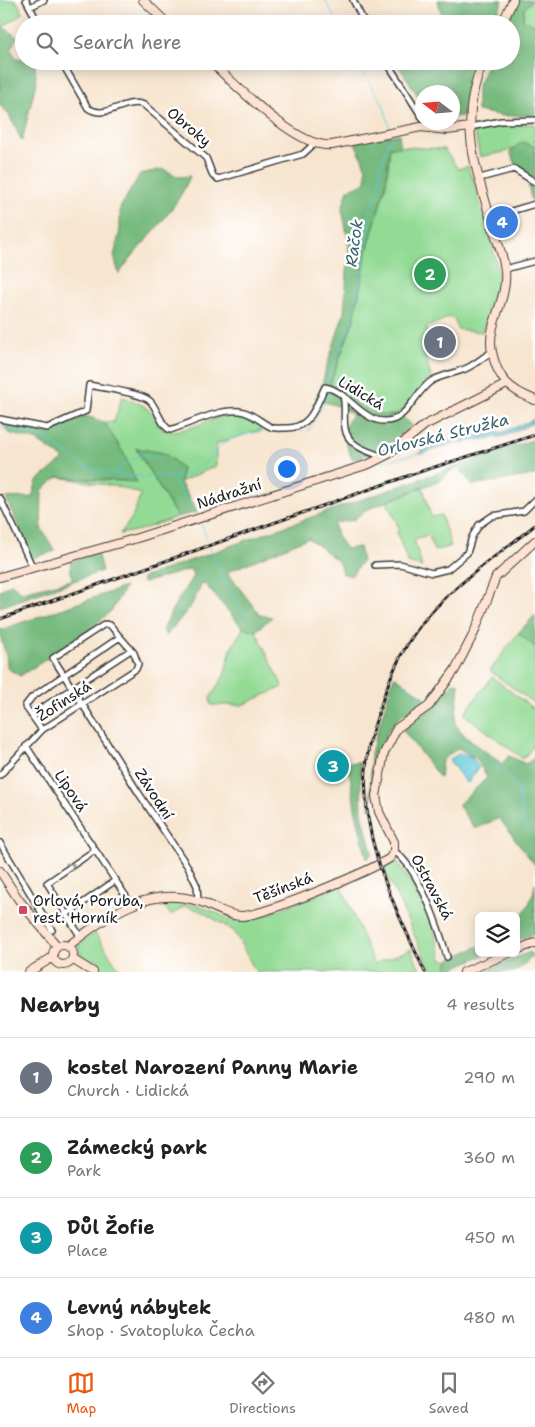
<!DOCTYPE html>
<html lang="en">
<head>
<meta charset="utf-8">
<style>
  :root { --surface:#fff; --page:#f2f2f2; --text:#222; --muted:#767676; --line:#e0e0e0; --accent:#ea580c }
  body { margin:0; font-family:"Shantell Sans",sans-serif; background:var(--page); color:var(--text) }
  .controls { position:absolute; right:15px; bottom:15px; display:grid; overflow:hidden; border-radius:8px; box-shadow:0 2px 12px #0003 }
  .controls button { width:45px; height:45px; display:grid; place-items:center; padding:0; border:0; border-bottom:1px solid var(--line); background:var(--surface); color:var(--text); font:25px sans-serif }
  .compass { position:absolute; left:415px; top:85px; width:45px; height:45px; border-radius:50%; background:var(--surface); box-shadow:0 2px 12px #0003; rotate:286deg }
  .you { position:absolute; left:286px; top:468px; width:18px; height:18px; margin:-12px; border:4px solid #fff; border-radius:50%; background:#1a73e8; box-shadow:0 0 0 8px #1a73e833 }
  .badge { display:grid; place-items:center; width:32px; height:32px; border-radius:50%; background:var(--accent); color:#fff; font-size:16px; font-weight:700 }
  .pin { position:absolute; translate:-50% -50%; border:2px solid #fff; box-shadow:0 1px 5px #0006 }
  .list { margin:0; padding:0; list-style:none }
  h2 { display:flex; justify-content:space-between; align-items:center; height:65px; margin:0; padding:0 20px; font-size:21px }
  h2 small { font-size:16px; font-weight:400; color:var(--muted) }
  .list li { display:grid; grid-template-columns:32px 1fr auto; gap:15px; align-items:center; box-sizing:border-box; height:80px; padding:0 20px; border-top:1px solid var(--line) }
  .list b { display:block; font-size:19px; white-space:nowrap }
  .list p { margin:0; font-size:16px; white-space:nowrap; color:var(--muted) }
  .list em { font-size:16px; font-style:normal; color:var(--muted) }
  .icon { flex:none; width:28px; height:28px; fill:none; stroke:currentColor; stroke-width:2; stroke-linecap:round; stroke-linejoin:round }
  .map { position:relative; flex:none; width:535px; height:972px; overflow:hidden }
  .search { position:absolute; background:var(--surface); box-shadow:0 2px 12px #0003; left:15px; right:15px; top:15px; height:55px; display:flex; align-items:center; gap:12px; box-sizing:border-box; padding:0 18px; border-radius:28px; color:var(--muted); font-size:19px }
  .sheet { height:385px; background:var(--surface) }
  nav { display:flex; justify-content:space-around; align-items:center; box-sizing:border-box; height:70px; border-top:1px solid var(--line); background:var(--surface); font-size:14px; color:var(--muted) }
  nav a { display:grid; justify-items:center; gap:2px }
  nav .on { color:var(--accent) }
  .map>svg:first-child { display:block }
  .green { fill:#93da94; stroke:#587b58 }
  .forest { fill:#76ba7e; stroke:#496b4d }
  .water { fill:#5ec7da; stroke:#3d727b }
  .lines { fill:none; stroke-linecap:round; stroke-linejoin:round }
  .stream { stroke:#5ec7da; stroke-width:1 }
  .street-casing { stroke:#3d3a37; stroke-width:8 }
  .secondary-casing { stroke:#3d3a37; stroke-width:10 }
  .street { stroke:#fff; stroke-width:5 }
  .secondary { stroke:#fee3d2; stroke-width:8 }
  .rail-casing { stroke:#1c1c1c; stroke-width:3 }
  .rail { stroke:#fff; stroke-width:1; stroke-dasharray:4; stroke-linecap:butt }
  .oneway { stroke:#999 }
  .poi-dot { fill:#d1495b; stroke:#fff; stroke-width:2 }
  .labels { text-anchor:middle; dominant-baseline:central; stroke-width:5; stroke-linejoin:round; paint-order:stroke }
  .street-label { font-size:15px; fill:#1c1c1c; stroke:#fff }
  .poi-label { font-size:15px; fill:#1c1c1c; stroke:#fff; text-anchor:start }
  .water-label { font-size:16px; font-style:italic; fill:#366068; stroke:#fff }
</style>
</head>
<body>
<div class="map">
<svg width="535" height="972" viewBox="0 0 535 972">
  <rect width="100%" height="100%" fill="#fff"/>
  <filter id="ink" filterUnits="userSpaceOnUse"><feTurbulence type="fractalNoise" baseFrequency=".02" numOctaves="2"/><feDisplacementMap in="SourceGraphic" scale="10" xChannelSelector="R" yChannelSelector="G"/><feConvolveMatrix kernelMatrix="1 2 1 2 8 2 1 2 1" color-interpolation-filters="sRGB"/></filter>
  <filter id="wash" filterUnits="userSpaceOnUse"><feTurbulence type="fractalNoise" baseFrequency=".0096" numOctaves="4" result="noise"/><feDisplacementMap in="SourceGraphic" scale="20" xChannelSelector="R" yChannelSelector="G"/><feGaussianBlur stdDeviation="1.12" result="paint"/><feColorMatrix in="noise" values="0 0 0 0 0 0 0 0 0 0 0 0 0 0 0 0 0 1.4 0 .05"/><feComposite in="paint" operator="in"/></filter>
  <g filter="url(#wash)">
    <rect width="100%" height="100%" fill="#f7e5cf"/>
    <path class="green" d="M0,0H16L23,13L0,29Z
      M532,0H535V22L533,24L523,21L524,9Z
      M504,124H535V147L522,142C507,155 498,152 480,157L474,129Z
      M390,146L444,149L458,169L468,166C478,200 502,259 498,293C496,306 485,318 482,332L457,329L455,320L450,317L427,327L425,357L431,377C414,398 395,432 365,410C353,401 343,391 330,384L354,319L367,251L386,184Z
      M122,397C145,404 151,409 163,430C190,435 212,414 236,415C248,415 258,421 269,427L216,444V466L180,482L182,468L164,453L136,449L177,517L140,530L120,534L132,518L141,494L119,487L58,477L120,481L124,454L104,422H114Z
      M423,487L431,517L441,515L451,546L434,551L429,535L414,539L422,567L408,563L397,533L399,528L387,502Z
      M243,628L256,631L283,687L242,705H211L210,698L224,676L231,649Z
      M518,633L535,647V704L490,671Z
      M492,677L535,710V744L523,759L464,714Z
      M396,859L429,913L442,959L449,961L445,972H431L383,866Z
      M341,885L374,964L411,949L421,972H256L234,931L201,911L185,906L171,915L162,903C176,902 189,902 202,907C225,915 229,924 255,919Z
      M95,933L121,972H102L82,961L78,945Z"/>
    <path class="forest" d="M438,0H503L493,24H444Z
      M517,0H532L524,9L523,20L533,24L535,22V115L504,116L477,111V88L489,61H511V24H506Z
      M3,27L17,37L11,49L16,59L35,61L36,83L22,141L8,113L0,106V29Z
      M403,61H477L467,85L462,116L453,117L452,92H422V102L398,65Z
      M399,134L401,147H390L386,184L367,251L354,319L330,384C356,398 366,421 399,414L412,425C394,440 376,456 352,459L342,433L352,414L341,407L315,399L322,386L326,368L344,313L349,245L342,209L348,190L366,182V168L355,142Z
      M522,142L535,147V200H531L527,177L518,168L510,152Z
      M163,169L179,177L190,176C175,215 141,241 119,274L114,256L120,230V208L140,174Z
      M86,416L104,422L124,454L136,482L58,477L42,490L41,528L55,551L32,558L6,498L32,497L37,481L64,459L36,440L8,433L4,424L50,431Z
      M535,439V475L472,485L459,467L449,472L443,479L366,510L353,520L334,523L337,536L346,549L359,547L362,561L351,576L342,573L339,562L308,538L227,572L260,615L272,617L256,631L243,628L203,582L191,606L166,636L163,630L173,608L193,576L191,569L143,583L142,578C272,530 404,485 535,439Z
      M136,448L164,453L182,468L180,482L197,512L177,517Z
      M97,552L102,571L0,607V590L11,584L22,592L72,580L70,562Z
      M125,587L112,610L84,635L20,676L7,668C8,651 0,644 0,630Z
      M535,615V647L518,633Z
      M394,676L426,698C418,710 405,711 396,721C375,743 374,781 370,809L371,753Z
      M453,683L459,684L455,724L466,737L502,764L509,756L526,764L535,757V865L499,818L475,829L458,805L487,778L477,759L458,748L442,760L440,778L403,730L439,701Z
      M360,762L362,813L372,853L367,859L355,808L348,763Z
      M535,883V933L516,941V921C526,912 534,897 535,883Z
      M479,946V953H488L445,972L449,960Z
      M530,952L532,957L515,972H483Z"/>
    <path class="water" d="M535,419V422L505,436L450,444L421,454L420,452L441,442L504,432Z
      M460,753L471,756L479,767L469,782L466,783L449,760Z"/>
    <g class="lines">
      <path class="stream" d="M325,0L338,24
        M355,61L383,104L391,131
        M327,386L330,374L351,322L365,258L369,215L380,184L381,163L390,137
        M0,428C17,431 36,434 51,442C64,450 75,462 89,468C109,476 159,479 180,476C206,473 210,448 231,439C252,430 280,430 303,430
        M308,431L325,402L327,390
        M354,446L369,461
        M381,462L421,453
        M115,474C127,456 141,452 161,460
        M171,477L197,515
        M200,520C215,560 221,586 250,618
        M402,682L428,702
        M433,706L437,709L445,733L453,740L467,744L492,761L511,780L519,793L523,824L535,837"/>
    </g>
  </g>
  <g filter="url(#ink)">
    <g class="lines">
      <defs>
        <path id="street" d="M26,0L39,24
          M353,0L365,24
          M30,7L44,0
          M61,61L88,108C106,121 125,97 144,105L206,158L213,176L218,179L303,154L314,144
          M386,61L422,117
          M470,127L501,121L535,120
          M480,178L514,169L535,182
          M491,217L535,204
          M505,269L535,261
          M343,396C346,408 343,417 345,428C347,446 369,452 384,457
          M0,419L47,428L86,411L89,385C102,388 142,393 150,401C158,409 161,426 170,430C192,423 217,409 240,411C253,413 260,422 271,427C275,429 282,428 286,428C311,429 316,405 325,387C346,391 357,414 377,420C407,428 413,391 433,380C445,374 458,373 469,367C477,363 484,356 492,352
          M0,498L33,568
          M375,565L400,564L432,573L448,569L467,553L472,537L479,525L492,516L524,511L535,500
          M120,637L110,625L105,624L53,658L138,792L188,867L197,886L198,901
          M31,715L131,650
          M26,746L131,904
          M0,775L42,730L136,669L138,664L134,653L120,637L32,697L25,706L42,730
          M0,843L52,930
          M394,851C419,868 439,928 447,957
          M67,914L116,880
          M80,936L47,883L95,850"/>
        <path id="secondary" d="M143,0L168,24
          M502,24L513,0
          M210,61C235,84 298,150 332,145L421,127L447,130L470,127
          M484,61C455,123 478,173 495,234C499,246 504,259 505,271C508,301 486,325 492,352C498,380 510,390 535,400
          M0,577L134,539L369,464L389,454L425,425L507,384
          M0,871L19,900L57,946
          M53 955a10 10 0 1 1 20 0a10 10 0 1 1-20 0Z
          M68,946C106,917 147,885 198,901C212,905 227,916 241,916C263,916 370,871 390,858L394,851V842L379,812L376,796L384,753L397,728L429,706L455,670L474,633L496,577L535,541
          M516,950L535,943
          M72,959L93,972
          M29,972L53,957
          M464,972L509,953"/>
      </defs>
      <use href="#street" class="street-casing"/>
      <use href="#secondary" class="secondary-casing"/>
      <use href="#street" class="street"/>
      <use href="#secondary" class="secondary"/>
      <defs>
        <path id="rail" d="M0,619L416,473L535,435
          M425,972C393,903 355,831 368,752C370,736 376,721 381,705C391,672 405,642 428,616C459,581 499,554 535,525"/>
      </defs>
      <use href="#rail" class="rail-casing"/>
      <use href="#rail" class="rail"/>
    </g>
    <defs><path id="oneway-chevron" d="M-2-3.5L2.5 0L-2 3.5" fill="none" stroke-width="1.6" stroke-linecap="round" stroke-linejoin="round" transform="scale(1.25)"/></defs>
    <use class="oneway" href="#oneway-chevron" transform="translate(71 866) rotate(-34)"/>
  </g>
  <rect class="poi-dot" x="18" y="905" width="10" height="10" rx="2.5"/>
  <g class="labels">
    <g class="street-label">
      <text transform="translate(189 127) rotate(40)">Obroky</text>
      <text transform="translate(361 393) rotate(31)">Lidická</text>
      <text transform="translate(229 494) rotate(-18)">Nádražní</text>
      <text transform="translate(64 701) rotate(-33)">Žofinská</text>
      <text transform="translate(71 791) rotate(56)">Lipová</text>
      <text transform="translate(154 794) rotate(57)">Závodní</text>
      <text transform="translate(432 887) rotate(62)">Ostravská</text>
      <text transform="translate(283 888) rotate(-21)">Těšínská</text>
    </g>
    <g class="poi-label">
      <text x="33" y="901">Orlová, Poruba,<tspan x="33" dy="17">rest. Horník</tspan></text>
    </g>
    <g class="water-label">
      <text transform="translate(354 243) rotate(-82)">Račok</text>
      <text transform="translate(443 435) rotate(-14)">Orlovská Stružka</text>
    </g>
  </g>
</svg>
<div class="controls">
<button><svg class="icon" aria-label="layers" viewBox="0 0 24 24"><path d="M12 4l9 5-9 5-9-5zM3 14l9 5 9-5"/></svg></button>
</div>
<svg class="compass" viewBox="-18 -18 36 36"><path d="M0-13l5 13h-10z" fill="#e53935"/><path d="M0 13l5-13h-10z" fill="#767676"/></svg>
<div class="you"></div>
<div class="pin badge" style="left:440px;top:342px;background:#6b7280">1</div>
<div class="pin badge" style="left:430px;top:274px;background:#2e9e5b">2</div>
<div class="pin badge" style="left:333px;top:766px;background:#0f9aa8">3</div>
<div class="pin badge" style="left:502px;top:222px;background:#3f7fe0">4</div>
<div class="search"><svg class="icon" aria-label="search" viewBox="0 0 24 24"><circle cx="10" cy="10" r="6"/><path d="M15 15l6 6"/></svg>Search here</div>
</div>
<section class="sheet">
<h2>Nearby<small>4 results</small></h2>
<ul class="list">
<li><span class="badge" style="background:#6b7280">1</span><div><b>kostel Narození Panny Marie</b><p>Church · Lidická</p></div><em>290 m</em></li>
<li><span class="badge" style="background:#2e9e5b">2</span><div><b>Zámecký park</b><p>Park</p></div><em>360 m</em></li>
<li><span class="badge" style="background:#0f9aa8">3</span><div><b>Důl Žofie</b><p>Place</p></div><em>450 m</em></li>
<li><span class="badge" style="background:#3f7fe0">4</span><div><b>Levný nábytek</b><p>Shop · Svatopluka Čecha</p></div><em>480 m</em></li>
</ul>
</section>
<nav>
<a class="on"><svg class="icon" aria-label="map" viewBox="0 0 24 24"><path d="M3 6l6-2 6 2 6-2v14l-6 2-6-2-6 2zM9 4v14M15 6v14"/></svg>Map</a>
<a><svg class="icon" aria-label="directions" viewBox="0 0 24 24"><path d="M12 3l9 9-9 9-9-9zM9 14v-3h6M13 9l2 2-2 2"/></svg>Directions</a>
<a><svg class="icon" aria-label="saved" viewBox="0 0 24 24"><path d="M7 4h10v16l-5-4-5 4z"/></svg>Saved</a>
</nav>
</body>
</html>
